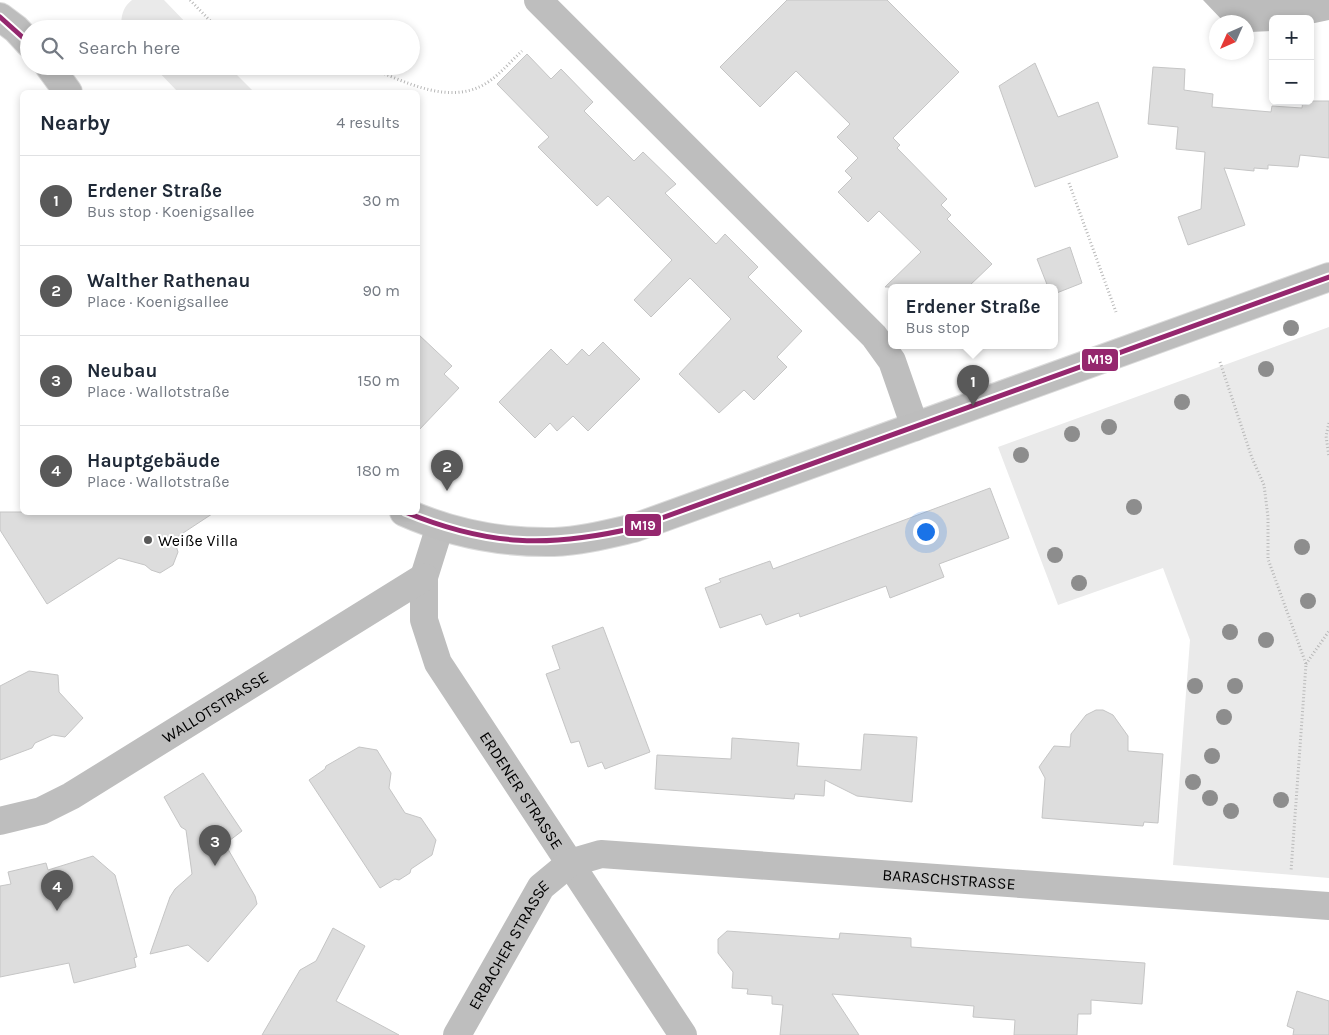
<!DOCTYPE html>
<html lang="en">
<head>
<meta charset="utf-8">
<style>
  :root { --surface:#fff; --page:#f2f2f3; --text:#1f2937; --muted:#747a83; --line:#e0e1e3; --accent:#595959 }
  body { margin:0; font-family:Karla,sans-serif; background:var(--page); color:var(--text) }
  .controls { position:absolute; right:15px; top:15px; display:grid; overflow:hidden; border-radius:8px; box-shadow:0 2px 8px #0003 }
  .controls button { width:45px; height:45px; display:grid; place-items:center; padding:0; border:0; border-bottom:1px solid var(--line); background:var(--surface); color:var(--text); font:25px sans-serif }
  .compass { position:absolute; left:1209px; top:15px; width:45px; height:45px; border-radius:50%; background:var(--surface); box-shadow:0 2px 8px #0003; rotate:225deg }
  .you { position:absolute; left:925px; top:531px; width:18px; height:18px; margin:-12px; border:4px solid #fff; border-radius:50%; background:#1a73e8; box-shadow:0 0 0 8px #1a73e833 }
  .badge { display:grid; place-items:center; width:32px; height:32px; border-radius:50%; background:var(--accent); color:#fff; font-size:16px; font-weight:700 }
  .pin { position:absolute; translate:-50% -41px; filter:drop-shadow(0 1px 2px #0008) }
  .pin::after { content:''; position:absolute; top:26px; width:18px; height:15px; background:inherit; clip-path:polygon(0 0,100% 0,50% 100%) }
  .popup { position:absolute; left:888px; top:284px; width:170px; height:65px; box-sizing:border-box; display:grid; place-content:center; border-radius:8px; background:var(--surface); filter:drop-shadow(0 1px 4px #0005); font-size:16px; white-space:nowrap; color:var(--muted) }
  .popup b { font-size:19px; color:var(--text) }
  .popup::after { content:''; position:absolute; left:50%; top:100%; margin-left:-10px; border:10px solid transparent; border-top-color:var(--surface) }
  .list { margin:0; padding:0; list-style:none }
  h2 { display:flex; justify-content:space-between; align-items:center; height:65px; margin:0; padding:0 20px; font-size:21px }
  h2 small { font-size:16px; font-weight:400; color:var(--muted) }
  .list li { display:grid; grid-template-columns:32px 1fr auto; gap:15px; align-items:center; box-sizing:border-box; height:90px; padding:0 20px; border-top:1px solid var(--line) }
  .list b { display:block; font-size:19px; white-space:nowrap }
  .list p { margin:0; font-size:16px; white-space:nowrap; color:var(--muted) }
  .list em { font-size:16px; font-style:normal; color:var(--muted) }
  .icon { flex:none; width:28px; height:28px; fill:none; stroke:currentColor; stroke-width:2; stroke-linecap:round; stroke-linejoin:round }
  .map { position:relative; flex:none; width:1329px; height:1035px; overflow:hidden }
  .search { position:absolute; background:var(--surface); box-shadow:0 2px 8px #0003; left:20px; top:20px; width:400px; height:55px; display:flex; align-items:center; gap:12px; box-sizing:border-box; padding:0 18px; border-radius:28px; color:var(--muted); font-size:19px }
  .panel { position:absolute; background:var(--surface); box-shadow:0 2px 8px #0003; left:20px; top:90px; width:400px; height:425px; border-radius:8px }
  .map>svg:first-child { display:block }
  .green { fill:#eaeaea }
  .water { fill:#bcbcbc }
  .building { fill:#ddd; stroke:#c5c5c5 }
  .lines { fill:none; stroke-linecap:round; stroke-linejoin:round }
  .major-casing { stroke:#dbdbdb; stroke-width:30 }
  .path { stroke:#b8b8b8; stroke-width:3; stroke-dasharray:1 2.5; stroke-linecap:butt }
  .minor { stroke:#bebebe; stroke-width:28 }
  .major { stroke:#bdbdbd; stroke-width:28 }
  .bus-1-casing { stroke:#fff; stroke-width:9 }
  .bus-1 { stroke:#95276e; stroke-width:5 }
  .tree { fill:#8d8d8d }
  .poi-dot { fill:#595959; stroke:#fff; stroke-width:2 }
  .labels { text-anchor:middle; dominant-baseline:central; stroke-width:4; stroke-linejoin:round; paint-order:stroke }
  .poi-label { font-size:16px; fill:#000; stroke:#fff; text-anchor:start }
  .street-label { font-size:16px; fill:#000; stroke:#fff }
  .line-badge { stroke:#fff; stroke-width:2 }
  .badge-label { font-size:14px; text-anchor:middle; font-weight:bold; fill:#fff }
</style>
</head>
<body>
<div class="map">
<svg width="1329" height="1035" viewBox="0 0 1329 1035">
  <rect width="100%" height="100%" fill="#fff"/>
  <path class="green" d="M132,0H164L192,29H122C120,17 123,7 132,0Z
    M153,66H228L254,92H178Z
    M1329,327V878L1173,865L1190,640L1163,568L1058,605L998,447Z"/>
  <path class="water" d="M1203,0H1329V20L1310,24V19H1273V31L1250,32H1247L1246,22H1224Z"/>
  <path class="building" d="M787,0H887L959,72L893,138L900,145L897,148L947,199L941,205L951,215L947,219L992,264L968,287H885L921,252L879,211L868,222L838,192L852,178L845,171L858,158L837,137L850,124L796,71L760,107L720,67Z
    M527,54L551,79L561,69L593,102L584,111L634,161L643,152L676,184L665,193L716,244L725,234L758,267L748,277L802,331L777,357L787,367L754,400L744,390L719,413L679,374L731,319L690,278L651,317L634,300L672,260L608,196L597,206L538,147L549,137L497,84Z
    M1035,63L1058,117L1098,102L1118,157L1035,187L999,86Z
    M1153,67L1185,69L1184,90L1213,94L1212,107L1271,112L1272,106L1302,108L1303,101H1329V158L1300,155L1298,167L1268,165V169L1254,168V171L1224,168L1245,225L1188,245L1178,217L1201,209L1205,152L1176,149L1178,127L1148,124Z
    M1070,247L1082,283L1054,294V287H1048L1037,259Z
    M418,334L452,366L444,374L459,388L418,431Z
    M603,342L640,379L588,431L573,416L557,431L550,423L535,438L499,402L551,349L567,365L582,349L589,356Z
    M990,488L1009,538L939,564L944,577L890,598L886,586L800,617L799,613L766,625L761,614L720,628L705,588L721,582L719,579L770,561L773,569Z
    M0,512H215L174,539L178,552L173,565L160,573L151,570L145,565L119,558L47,604L0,530Z
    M603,627L650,752L605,769L602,762L588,767L579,741L571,743L546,674L560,669L552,646Z
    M29,671L58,675L59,692L83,718L65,737L53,735L35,743L32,748L0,760V686Z
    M1096,710H1103L1113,715L1128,736V751L1163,754L1158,823L1144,822L1143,826L1042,818L1045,778L1039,767L1054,746L1070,747L1071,734L1086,715Z
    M864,734L917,737L912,802L857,796L825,780L824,796L795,794L794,799L655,789L657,755L731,759L732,738L799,743L797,766L861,770Z
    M359,747L377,750L391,773L389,788L405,813L421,818L436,840L432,855L411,869L410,873L399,880L395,879L380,888L309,780L325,769L326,766Z
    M203,773L242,831L225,844L255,896L257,904L208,962L188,945L150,954L170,897L175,889L192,874L186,830L181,827L164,797Z
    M93,856L115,875L137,957L134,958L136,967L74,983L69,963L0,977V886L11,884L8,872L46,863L48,870Z
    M333,928L365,946L336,1001L399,1035H262L300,970L316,961Z
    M727,931L839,939L840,933L911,938V947L1145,963L1142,1004L1091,1000V1014H1078L1077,1035H1014L1015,1020L973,1017L974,1006L832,994L859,1035H780L783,1005L772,1004V996L747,994L748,989L732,988L733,972L718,953V939Z
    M1297,991L1329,1001V1035H1293L1294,1029L1287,1026Z"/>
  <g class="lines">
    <defs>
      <path id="major" d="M0,17L16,29L29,43
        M49,66L68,92
        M404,512C451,533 503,543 554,542C581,541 608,534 634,528L1329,277"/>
    </defs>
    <use href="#major" class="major-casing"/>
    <path class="path" d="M190,0L218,29
      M254,66L258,70L261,66
      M365,66C405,81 452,109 491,80C502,72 512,60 522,51
      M1069,183L1116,312
      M1220,362L1252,458L1264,485L1268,517V559L1306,664L1291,871
      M1329,423L1326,436L1329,457
      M1306,664L1329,631"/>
    <g class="minor">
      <path d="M538,0L874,336L892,361L915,427"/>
      <path id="s1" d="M440,526L424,577V620L438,663L683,1035"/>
      <path id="s2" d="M0,821L41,811L71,796L424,577"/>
      <path id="s3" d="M457,1035L541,887L570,863L601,854L1329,906"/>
    </g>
    <use href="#major" class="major"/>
    <defs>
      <path id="bus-1" d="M0,17L29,43
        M405,512C488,546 548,548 634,528L1329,277"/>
    </defs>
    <use href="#bus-1" class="bus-1-casing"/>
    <use href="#bus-1" class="bus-1"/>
  </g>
  <g class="tree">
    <circle cx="1291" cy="328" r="8"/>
    <circle cx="1266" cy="369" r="8"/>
    <circle cx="1182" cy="402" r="8"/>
    <circle cx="1109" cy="427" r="8"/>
    <circle cx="1072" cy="434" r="8"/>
    <circle cx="1021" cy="455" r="8"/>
    <circle cx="1134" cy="507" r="8"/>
    <circle cx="1302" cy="547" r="8"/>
    <circle cx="1055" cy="555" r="8"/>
    <circle cx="1079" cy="583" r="8"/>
    <circle cx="1308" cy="601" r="8"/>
    <circle cx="1230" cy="632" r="8"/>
    <circle cx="1266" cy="640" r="8"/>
    <circle cx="1195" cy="686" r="8"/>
    <circle cx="1235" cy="686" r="8"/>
    <circle cx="1224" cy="717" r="8"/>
    <circle cx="1212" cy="756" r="8"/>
    <circle cx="1193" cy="782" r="8"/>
    <circle cx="1210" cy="798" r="8"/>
    <circle cx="1281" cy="800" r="8"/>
    <circle cx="1231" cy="811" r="8"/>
  </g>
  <circle class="poi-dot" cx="148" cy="540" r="5"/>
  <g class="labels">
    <g class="poi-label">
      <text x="158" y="540">Weiße Villa</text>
    </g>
    <g class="street-label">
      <text stroke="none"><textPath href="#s2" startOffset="245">WALLOTSTRASSE</textPath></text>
      <text stroke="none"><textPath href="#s1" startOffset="294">ERDENER STRASSE</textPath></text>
      <text stroke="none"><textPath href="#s3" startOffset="589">BARASCHSTRASSE</textPath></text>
      <text stroke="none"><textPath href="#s3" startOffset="104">ERBACHER STRASSE</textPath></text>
    </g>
  </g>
  <g class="line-badge">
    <rect x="1081" y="348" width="38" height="24" rx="5" fill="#95276e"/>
    <rect x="624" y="513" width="38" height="24" rx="5" fill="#95276e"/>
  </g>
  <g class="badge-label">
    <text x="1100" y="364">M19</text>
    <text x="643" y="530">M19</text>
  </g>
</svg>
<div class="controls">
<button>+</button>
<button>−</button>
</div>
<svg class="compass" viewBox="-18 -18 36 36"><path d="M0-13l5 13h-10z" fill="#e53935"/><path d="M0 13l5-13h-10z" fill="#747a83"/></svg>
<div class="you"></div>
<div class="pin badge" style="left:973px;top:406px">1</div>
<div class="popup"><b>Erdener Straße</b>Bus stop</div>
<div class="pin badge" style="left:447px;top:491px">2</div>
<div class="pin badge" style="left:215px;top:866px">3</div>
<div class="pin badge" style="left:57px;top:911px">4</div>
<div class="search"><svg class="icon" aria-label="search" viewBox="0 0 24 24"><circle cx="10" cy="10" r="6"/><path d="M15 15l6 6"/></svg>Search here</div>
<section class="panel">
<h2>Nearby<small>4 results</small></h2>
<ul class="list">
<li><span class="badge">1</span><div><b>Erdener Straße</b><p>Bus stop · Koenigsallee</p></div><em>30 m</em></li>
<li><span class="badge">2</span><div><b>Walther Rathenau</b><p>Place · Koenigsallee</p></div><em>90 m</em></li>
<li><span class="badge">3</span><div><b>Neubau</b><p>Place · Wallotstraße</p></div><em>150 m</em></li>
<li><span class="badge">4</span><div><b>Hauptgebäude</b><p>Place · Wallotstraße</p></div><em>180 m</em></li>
</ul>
</section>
</div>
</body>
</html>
